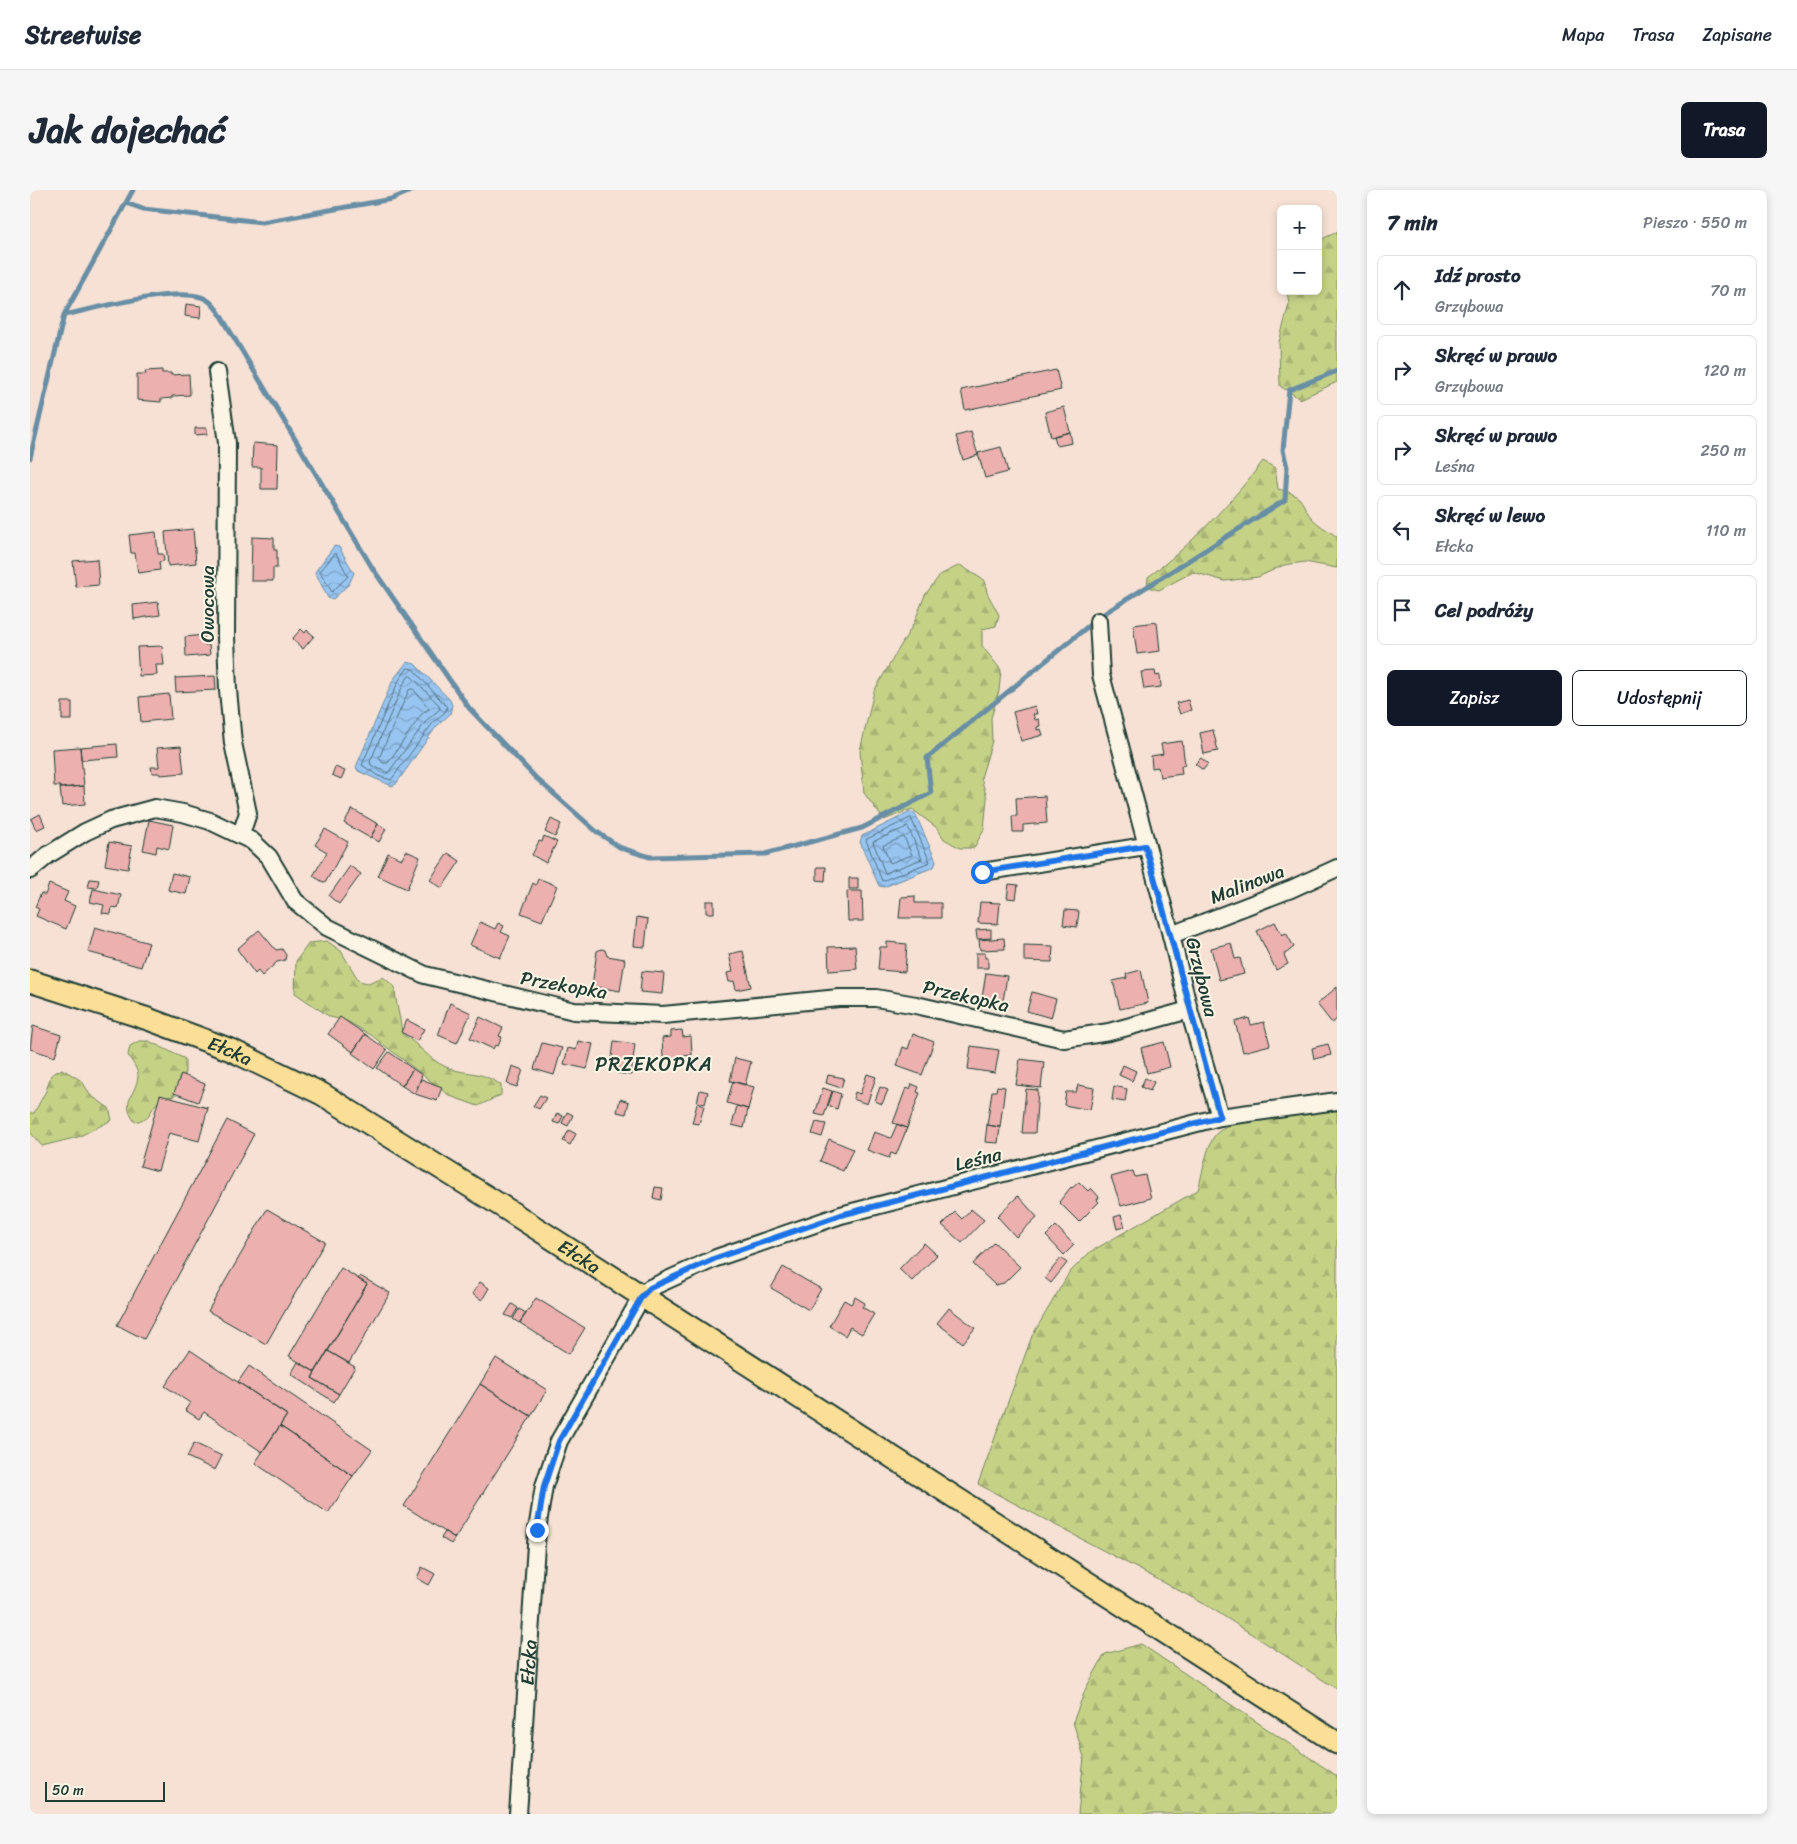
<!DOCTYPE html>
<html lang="pl">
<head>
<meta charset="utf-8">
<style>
  :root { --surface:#fff; --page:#f6f6f7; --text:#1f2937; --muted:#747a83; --line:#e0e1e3; --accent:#111827 }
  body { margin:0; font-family:Sriracha,sans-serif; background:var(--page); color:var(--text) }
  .controls { position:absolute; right:15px; top:15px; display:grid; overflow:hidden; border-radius:8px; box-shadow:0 2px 8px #0003 }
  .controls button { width:45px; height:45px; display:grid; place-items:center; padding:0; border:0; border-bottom:1px solid var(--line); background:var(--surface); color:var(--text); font:25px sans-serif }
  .scale { position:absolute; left:15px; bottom:12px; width:120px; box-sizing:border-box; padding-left:5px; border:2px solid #1f3d34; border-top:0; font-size:14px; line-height:18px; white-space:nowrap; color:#1f3d34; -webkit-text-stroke:4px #fcf5e5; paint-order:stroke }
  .stop { position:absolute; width:15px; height:15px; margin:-11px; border:4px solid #1a73e8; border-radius:50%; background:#fff }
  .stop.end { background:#1a73e8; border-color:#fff; box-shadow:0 1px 5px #0008 }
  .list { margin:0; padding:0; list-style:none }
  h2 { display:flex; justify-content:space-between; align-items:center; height:65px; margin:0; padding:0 20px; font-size:21px }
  h2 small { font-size:16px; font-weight:400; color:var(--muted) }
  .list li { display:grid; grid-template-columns:32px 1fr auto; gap:15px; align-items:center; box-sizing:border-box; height:70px; margin:0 10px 10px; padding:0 10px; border:1px solid var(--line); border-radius:8px }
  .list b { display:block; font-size:19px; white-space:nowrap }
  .list p { margin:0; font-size:16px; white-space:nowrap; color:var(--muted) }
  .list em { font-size:16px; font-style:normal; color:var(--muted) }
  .actions { display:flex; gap:10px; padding:15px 20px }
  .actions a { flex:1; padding:11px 0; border:1px solid var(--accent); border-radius:8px; text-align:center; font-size:18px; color:var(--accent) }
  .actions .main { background:var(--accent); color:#fff }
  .icon { flex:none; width:28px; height:28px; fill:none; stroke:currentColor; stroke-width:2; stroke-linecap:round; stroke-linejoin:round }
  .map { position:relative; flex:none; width:1307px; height:1624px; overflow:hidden; border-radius:8px }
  header { display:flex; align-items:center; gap:30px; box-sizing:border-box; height:70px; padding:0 25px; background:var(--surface); border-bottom:1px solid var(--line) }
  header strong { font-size:24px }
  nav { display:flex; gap:28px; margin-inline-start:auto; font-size:18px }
  .intro { display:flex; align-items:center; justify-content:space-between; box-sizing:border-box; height:120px; padding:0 30px }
  h1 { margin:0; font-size:35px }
  .button { padding:12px 22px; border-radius:8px; background:var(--accent); color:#fff; font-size:18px; font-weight:700 }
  main { display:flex; gap:30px; padding:0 30px }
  aside { flex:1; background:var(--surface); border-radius:8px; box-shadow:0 2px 8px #0003 }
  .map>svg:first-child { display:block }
  .forest { fill:url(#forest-firs); stroke:#72885d }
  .water { fill:url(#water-waves); stroke:#688ea5 }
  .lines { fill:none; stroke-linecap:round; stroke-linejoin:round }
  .shore { stroke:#4f7380; stroke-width:1 }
  .stream { stroke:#688ea5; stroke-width:5 }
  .building { fill:#ecb1ae; stroke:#1f3d34 }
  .minor-casing { stroke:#1f3d34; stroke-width:20 }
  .major-casing { stroke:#1f3d34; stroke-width:25 }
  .minor { stroke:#fcf5e5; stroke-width:16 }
  .major { stroke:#fbdf96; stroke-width:21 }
  .route { stroke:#1a73e8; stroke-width:6 }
  .labels { text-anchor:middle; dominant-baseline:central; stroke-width:4; stroke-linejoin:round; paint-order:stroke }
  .street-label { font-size:19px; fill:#1f3d34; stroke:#fcf5e5 }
  .neighbourhood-label { font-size:20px; letter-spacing:1px; fill:#1f3d34; stroke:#fcf5e5 }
</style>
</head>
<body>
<header>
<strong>Streetwise</strong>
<nav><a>Mapa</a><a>Trasa</a><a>Zapisane</a></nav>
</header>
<div class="intro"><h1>Jak dojechać</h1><a class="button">Trasa</a></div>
<main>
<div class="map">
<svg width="1307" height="1624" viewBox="0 0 1307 1624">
  <defs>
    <pattern id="forest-firs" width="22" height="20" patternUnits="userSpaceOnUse" patternTransform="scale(1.25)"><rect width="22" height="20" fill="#c5d286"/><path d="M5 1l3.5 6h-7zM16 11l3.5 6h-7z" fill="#a9b574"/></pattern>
    <pattern id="water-waves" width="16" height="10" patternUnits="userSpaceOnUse" patternTransform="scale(1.25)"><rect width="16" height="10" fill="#98c4f1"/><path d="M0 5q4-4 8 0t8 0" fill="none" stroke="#7ba0c4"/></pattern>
  </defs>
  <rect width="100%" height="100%" fill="#f7e1d4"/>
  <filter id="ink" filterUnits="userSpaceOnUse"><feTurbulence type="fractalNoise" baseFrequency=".02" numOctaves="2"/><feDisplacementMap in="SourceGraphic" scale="10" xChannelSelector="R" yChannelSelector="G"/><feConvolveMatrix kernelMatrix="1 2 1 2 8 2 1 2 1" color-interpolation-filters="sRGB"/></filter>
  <g filter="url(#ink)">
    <path class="forest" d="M1307,42V192L1270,209L1250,196L1249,152L1259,114L1257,101H1288V51Z
      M1233,271L1245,278L1248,299C1281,307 1267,316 1287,333C1293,338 1301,342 1307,347V378L1275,372L1254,375L1228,387L1195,391L1163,382L1129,400L1117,397L1118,387C1158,358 1203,311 1233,271Z
      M930,375L955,391L957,403L969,425L966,436L952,439V456L971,480L969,501L961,528L962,551L951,588L957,608L954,639L944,658H930L914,649L907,638L882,619L854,630L834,603L830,561L844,501L884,433L895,405L910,385Z
      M297,751L311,761L329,791L338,793L353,787L365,797C365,813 371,828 372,844C388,853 398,869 416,877C438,886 448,879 471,895V905L448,916L420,906L341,845L317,831L300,827L265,803L266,771L279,753Z
      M109,851H119L155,869V883L144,906L133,908L125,915L117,928L105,932C90,912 105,906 108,887C109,880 101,871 98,865L100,856Z
      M32,879L52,891L60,905L79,918L82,930L48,947L12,956L0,942V923H4L16,901L21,885Z
      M1307,917V1499L1178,1416L948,1294L1002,1146L1039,1083L1060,1062L1168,1000C1172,985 1176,961 1183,948C1195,925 1281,921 1307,917Z
      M1111,1454L1307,1586V1624H1048L1054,1567L1043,1532L1056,1498L1075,1464Z"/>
    <path class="water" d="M304,356L309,357L324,383L319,394L302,410L298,408L285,382Z
      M377,472L385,474L420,510L422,515L420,524L406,537L366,594L362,596L328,581L326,577L363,490Z
      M880,622L885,623L906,671L904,677L854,697L849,696L830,652L832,646Z"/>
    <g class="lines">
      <path class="shore" d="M306,363L318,386L302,402L290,382Z
        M378,478L383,479L417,517L415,522L402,534L361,590L348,586L332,575L368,492Z
        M381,486L409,515L410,519L397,530L358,583L341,575L340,572L373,495L378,487Z
        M383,499L399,518L391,525L358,573H353L349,568L379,500Z
        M881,628L900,672L852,691L836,650Z
        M878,637L892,669L855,683L843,652Z
        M874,647L882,665L860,673L853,656Z"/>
      <path class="stream" d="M96,13L113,19L232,32L362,9L383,0
        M34,125C67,118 140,98 171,107C179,109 183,115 188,121L343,379L439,518L506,588L567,642L591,658L620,667L735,664L832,638L901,603L897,568L1062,433
        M0,268L34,125L103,0
        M1075,423L1255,310L1257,277L1253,260L1259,200L1307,181"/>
    </g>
    <path class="building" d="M156,114L171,116L170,128L155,126Z
      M132,180V183H141V185L159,184L160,205L142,206V208L131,209V212L107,210V184H116L115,181Z
      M1026,180L1031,200L935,220L931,200Z
      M1034,217L1040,242L1021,247L1015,222Z
      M165,238H177V244L165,245Z
      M941,242L948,265L933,270L926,246Z
      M1040,242L1042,253L1027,256L1024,246Z
      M223,253L248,255L247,299H231V277H222Z
      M971,257L978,282L955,288L948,263Z
      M163,339L166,373L138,376L135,342Z
      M126,342L128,364H133L134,371L129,372L130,380L108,383L105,363H101L99,345Z
      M222,347L244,348V360H247V378H243V391H221Z
      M67,369L69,395L46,397L43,371Z
      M128,412L130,425L104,429L103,415Z
      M1127,432L1130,461L1107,464L1103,435Z
      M271,439L275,443L277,440L284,446L273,459L262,449Z
      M174,445L175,455H179L180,465L156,467L155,447Z
      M132,456L134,475H126L127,485L109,486L107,457Z
      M1125,481L1126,486L1130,485L1131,497L1114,499L1111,482Z
      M185,486L186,500L146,502L145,488Z
      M139,504L141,529L111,532L109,507Z
      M1158,510L1161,520L1150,524L1146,513Z
      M32,512H42V530H32Z
      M1005,516L1007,524H1003L1005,530L1009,529L1010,536L1007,537V540L1011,539L1013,545L991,551L983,522Z
      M1183,540L1188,561L1174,564L1170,543Z
      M1152,551L1155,575L1151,576L1152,584L1130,587L1128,577L1122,578L1121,566L1133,564L1131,554Z
      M87,554L88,567L51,570L50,557Z
      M151,556L154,583L130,585L129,583H122L121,577H129L127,558Z
      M50,557L54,596L30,598V596H24L22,559Z
      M1171,568L1178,574L1173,580L1165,574Z
      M305,577L315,581L311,589L302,585Z
      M54,596L55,614L32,616L30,598Z
      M1015,606L1017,633L993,635V642H983L982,626H987L986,608Z
      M322,619L348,634L340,648L314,633Z
      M10,624L15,636L6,640L1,629Z
      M521,629L531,634L525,647L515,642Z
      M119,630L143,635L139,659L127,656L126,663L113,660Z
      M348,634L356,639L349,652L341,647Z
      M295,639L318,652L295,693L283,686L297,662L285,655Z
      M514,646L527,652L516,673L502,665L509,651L512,652Z
      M79,652L102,656L98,679L75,675Z
      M376,661L390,667L377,699L348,686L358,663L372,669Z
      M418,663L430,671L412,698L400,690Z
      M320,676L331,684L309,714L299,706Z
      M787,677H796L795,691L787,690Z
      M142,683L160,687L156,704L138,700Z
      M508,688L527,696L512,731L491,723L503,693L506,695Z
      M819,688H828V699H819Z
      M60,689L69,690L67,698L58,697Z
      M19,694L38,702L34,711L45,716L36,739L6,726L9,719L5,717L11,703L15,705Z
      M979,694L988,695L986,709L977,708Z
      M63,699L91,705L88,718L82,717L81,724L72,723L74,715L60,712Z
      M817,701H832L833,731H818Z
      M885,706V713H911V728H869L871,707Z
      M676,711H684V723H676Z
      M950,712L970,713L968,734L948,733Z
      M1035,720L1049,721L1047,737L1033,735Z
      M607,727L618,729L615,757L604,756Z
      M450,732L465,739L468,733L474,736L471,742L480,746L470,768L440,755Z
      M1245,732L1252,745L1256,743L1264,757L1254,765L1258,774L1246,780L1227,741Z
      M65,737L119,753L111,777L58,762Z
      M961,739V748L947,749L946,740Z
      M229,740L246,760L252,759L256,765L255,770L247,772L232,786L228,781L225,784L207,759Z
      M974,748L975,759L950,760L949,750Z
      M857,752L877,754L875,782L848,780L850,757H857Z
      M1201,753L1205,769L1210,768L1214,784L1189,790L1181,758Z
      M994,755L1023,756L1022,772L994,771Z
      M825,756L827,779L799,781L798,757Z
      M571,759L575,760L577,766L595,769L590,801L562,796L567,761Z
      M713,761L721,797L706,800L704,791L699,792L697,783L703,782L699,764Z
      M946,763H955V768H958V778H946Z
      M1111,780L1118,813L1090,819L1083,791L1097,788L1096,784Z
      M612,781L634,783L632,804L610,802Z
      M956,783L977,786L973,811L952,808Z
      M1307,797V829L1302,833L1287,814Z
      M1002,802L1026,809L1021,828L997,821Z
      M420,813L441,823L427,853L408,845Z
      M310,827L335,844L323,862L298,844Z
      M450,827L473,838L469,846L472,847L468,856L465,855L463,859L440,848Z
      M1219,828L1221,835L1234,832L1240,855L1213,862L1205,832Z
      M377,830L394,839L387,851L371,842Z
      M3,836L31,845L25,867L0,859Z
      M652,840L653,847L661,846L662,865L652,866L653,874L641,875L640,866L633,867L632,848L641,847V841Z
      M335,844L357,860L344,879L322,863Z
      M883,844L904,852L892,885L867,876L873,857L878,859Z
      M548,851L563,854L557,879L534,874L538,858L546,860Z
      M584,851L605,854L601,885L587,883L588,877L581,876Z
      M1134,852L1140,877L1117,883L1111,858Z
      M512,853L532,858L524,885L504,879Z
      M1298,854L1301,865L1284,869L1282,858Z
      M941,856L969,860L965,883L938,879Z
      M359,862L383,879L372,896L347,878Z
      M705,868L721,872L715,895L700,891Z
      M990,869L1014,872L1011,898L986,895Z
      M1093,875L1106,881L1102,891L1089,885Z
      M482,876L493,880L487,897L477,894Z
      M383,879L392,885L385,904L372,896Z
      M151,884L175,894L168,912L144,903Z
      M837,884L846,887L837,914L823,909L825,902L830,904Z
      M798,885L814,888L811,898L796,893Z
      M1115,888L1124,892L1120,901L1111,897Z
      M391,889L412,897L407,911L385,904Z
      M703,891L724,897L718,919L697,913Z
      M882,894L889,897L887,902L890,903L877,938L863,933L876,898L880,899Z
      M1048,895L1064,898L1060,920L1034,915L1036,902H1046Z
      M967,896L975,897L970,937L957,935L962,901H966Z
      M1084,896L1097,899L1095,912L1082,910Z
      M850,897L858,900L852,914L845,911Z
      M793,898L802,901L794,926L785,924Z
      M996,899L1008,900L1005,943H992Z
      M670,900L678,902L675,914L667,912Z
      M803,901L811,904L807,919L798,916Z
      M130,905L178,918L169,951L139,943L128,981L110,976Z
      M510,905L516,908L509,919L503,916Z
      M590,909L599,912L596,924L587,922Z
      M667,914L674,916L669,934L662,933Z
      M707,916L718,919L714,938L702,935Z
      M537,922L543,925L538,936L532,933Z
      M527,923L533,926L529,934L523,932Z
      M197,930L224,944L114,1149L87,1135Z
      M786,932L796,934L792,947L782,944Z
      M867,934L877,938L866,965L861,963L859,968L837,960L844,942L861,948Z
      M957,935L970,937L968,953L955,952Z
      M539,940L546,944L540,955L533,951Z
      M799,949L823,959L813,981L790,971Z
      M1103,981L1105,987L1115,985L1121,1008L1091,1016L1081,987Z
      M1049,992L1058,1001L1061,998L1069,1007L1067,1010L1069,1012L1049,1032L1029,1012L1041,997L1042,998Z
      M625,997L633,998L631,1010L623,1008Z
      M988,1006L1007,1027L986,1047L967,1026Z
      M237,1019L295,1052L236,1154L178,1121Z
      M941,1019L954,1030L932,1053L912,1035L925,1022L932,1029Z
      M1091,1025L1095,1037L1087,1039L1084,1027Z
      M1026,1036L1044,1055L1034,1065L1016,1046Z
      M964,1052L990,1077L974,1093L965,1095L943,1074Z
      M894,1053L907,1065L882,1091L869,1079Z
      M1031,1068L1037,1073L1021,1093L1015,1088Z
      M753,1077L791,1099L779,1120L741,1098Z
      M311,1078L337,1094L285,1182L259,1166Z
      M330,1086L360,1103L319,1173L298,1161L337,1094L328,1089Z
      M450,1092L459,1098L452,1110L442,1104Z
      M825,1107L835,1113L832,1117L844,1124L832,1144L820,1137L815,1146L799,1136L814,1110L821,1114Z
      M506,1108L555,1138L539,1164L490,1133Z
      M482,1114L488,1118L482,1128L475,1125Z
      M919,1118L945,1138L933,1153L907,1133Z
      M489,1119L496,1123L489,1133L483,1129Z
      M160,1160L257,1225L232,1262L174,1222L169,1229L155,1220L160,1213L135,1196Z
      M298,1161L325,1177L309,1204L282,1188Z
      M466,1168L517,1200L501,1226L450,1194Z
      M268,1172L285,1182L282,1188L309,1204L304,1212L261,1184Z
      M219,1176L342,1260L323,1286L250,1236L257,1225L208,1192Z
      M450,1194L501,1226L425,1348L374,1316Z
      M250,1236L323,1286L298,1323L225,1273Z
      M164,1253L192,1266L185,1280L157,1267Z
      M415,1342L425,1348L421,1354L411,1348Z
      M392,1377L405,1384L399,1395L387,1388Z"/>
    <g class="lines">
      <defs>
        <g id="minor">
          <path d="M187,182L197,253L196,447L198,500L203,553L218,623L211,644"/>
          <path d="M1068,431L1071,485L1141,745L1159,820L1190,927"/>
          <path d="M0,680L18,665L55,642L81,630L125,618L153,623L180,631L222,651L239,667L265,711L297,737L395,785L544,821L633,825L809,808H846L886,815L1034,849L1079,842L1159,820"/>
          <path d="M952,682L1115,656"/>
          <path d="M1141,745L1261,699L1307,678"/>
          <path id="s1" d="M488,1624L507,1340L514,1296L529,1251L612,1106L620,1098L686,1068L811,1025L1190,927L1307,911"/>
        </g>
        <g id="major">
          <path id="s2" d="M0,791L118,829L201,860L292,904L478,1020L1307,1553"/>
        </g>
      </defs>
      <use href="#minor" class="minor-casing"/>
      <use href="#major" class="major-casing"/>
      <use href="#minor" class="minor"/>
      <use href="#major" class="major"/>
    </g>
  </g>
  <g class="lines" filter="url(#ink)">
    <path class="route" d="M507,1340L514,1296L529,1251L612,1106L620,1098L686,1068L811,1025L1190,927C1164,837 1142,746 1115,656L952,682"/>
  </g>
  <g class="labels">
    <g class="street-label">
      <text transform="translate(177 414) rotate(-90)">Owocowa</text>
      <text transform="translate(1217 694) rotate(-21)">Malinowa</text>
      <text transform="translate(1172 787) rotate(76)">Grzybowa</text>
      <text transform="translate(534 795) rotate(10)">Przekopka</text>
      <text transform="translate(936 806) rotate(13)">Przekopka</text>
      <text stroke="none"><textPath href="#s2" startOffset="212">Ełcka</textPath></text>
      <text transform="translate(948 969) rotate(-14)">Leśna</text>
      <text stroke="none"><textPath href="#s2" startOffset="618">Ełcka</textPath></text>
      <text stroke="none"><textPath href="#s1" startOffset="152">Ełcka</textPath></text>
    </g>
    <g class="neighbourhood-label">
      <text x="624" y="874">PRZEKOPKA</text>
    </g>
  </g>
</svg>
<div class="controls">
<button>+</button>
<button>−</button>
</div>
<div class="scale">50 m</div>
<div class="stop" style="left:952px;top:682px"></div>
<div class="stop end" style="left:507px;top:1340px"></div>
</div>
<aside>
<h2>7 min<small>Pieszo · 550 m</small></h2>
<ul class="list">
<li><svg class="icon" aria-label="ahead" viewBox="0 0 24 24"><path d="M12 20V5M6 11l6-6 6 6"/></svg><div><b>Idź prosto</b><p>Grzybowa</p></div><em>70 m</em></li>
<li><svg class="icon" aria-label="right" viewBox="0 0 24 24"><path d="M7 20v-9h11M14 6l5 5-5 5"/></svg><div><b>Skręć w prawo</b><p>Grzybowa</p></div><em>120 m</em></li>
<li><svg class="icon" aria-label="right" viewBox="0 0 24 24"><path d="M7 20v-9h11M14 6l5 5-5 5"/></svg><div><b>Skręć w prawo</b><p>Leśna</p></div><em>250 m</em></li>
<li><svg class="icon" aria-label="left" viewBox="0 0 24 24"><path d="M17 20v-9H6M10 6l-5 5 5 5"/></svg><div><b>Skręć w lewo</b><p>Ełcka</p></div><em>110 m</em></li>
<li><svg class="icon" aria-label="arrive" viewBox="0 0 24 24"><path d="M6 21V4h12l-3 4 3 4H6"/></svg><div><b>Cel podróży</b></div></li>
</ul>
<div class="actions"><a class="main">Zapisz</a><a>Udostępnij</a></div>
</aside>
</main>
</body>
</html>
